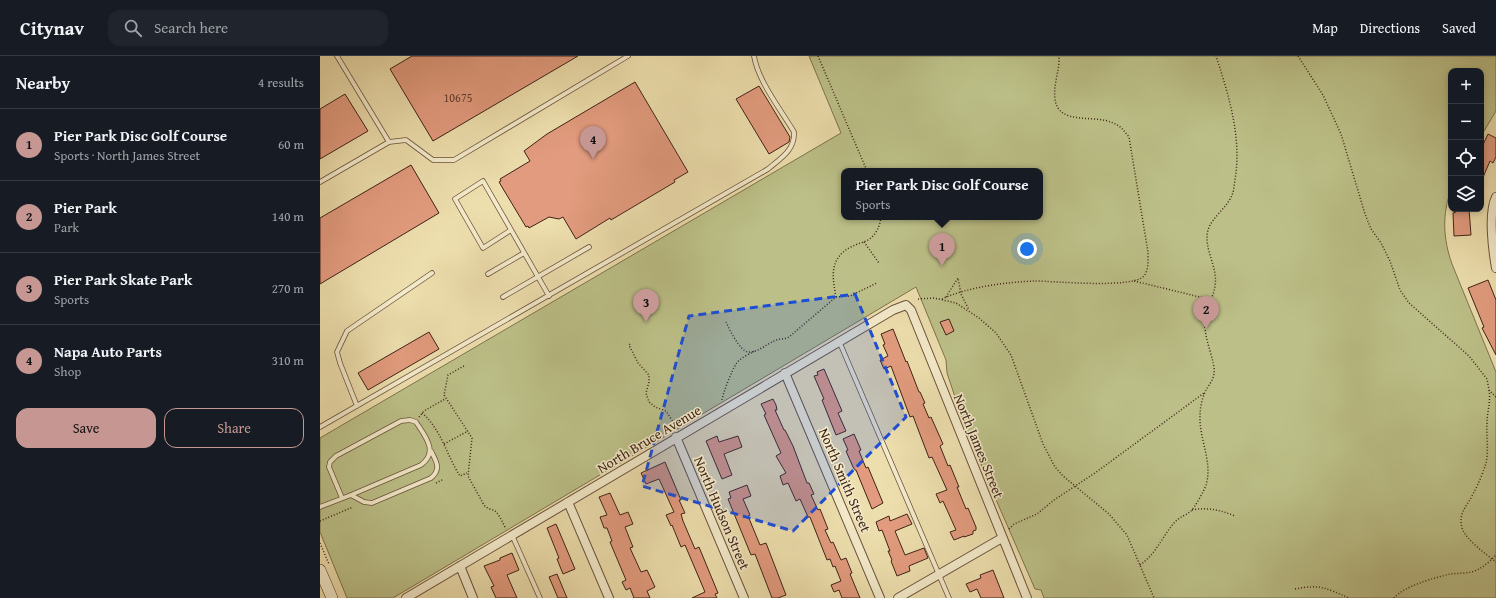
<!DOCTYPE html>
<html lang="en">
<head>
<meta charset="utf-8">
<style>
  :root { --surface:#171b24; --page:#20242c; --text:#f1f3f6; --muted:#9ea1a6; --line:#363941; --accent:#c59692 }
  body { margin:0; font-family:"Gentium Book Plus",serif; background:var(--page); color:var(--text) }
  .controls { position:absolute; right:12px; top:12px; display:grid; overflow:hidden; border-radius:8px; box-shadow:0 2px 6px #0003 }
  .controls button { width:36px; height:36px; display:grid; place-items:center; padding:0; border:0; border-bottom:1px solid var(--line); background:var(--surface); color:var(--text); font:20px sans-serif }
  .you { position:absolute; left:707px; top:193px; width:14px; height:14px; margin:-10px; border:3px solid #fff; border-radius:50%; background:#1a73e8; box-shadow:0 0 0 6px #1a73e833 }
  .badge { display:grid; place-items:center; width:26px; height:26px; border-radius:50%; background:var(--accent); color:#111; font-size:13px; font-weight:700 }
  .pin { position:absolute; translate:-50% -33px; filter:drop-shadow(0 1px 2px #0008) }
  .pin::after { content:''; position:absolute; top:21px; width:14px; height:12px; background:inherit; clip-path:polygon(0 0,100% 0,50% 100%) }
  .popup { position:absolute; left:521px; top:112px; width:202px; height:52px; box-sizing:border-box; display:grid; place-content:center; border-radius:8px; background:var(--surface); filter:drop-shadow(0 1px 3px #0005); font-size:13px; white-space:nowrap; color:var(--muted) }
  .popup b { font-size:15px; color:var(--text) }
  .popup::after { content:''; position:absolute; left:50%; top:100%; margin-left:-8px; border:8px solid transparent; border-top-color:var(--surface) }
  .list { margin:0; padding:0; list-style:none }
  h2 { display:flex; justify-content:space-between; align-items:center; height:52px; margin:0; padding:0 16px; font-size:17px }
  h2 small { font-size:13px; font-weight:400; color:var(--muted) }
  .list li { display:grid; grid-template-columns:26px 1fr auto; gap:12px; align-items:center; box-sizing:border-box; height:72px; padding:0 16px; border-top:1px solid var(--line) }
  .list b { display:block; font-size:15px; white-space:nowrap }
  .list p { margin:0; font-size:13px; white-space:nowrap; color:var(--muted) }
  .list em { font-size:13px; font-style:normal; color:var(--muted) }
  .actions { display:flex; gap:8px; padding:12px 16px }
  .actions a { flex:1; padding:9px 0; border:1px solid var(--accent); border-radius:12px; text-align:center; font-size:14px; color:var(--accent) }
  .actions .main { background:var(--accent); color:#111 }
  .icon { flex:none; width:22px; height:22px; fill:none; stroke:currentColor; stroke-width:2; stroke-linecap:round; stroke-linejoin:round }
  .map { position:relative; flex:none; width:1176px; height:542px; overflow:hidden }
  header { display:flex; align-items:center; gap:24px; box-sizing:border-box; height:56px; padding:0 20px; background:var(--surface); border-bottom:1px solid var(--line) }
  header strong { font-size:19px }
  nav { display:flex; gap:22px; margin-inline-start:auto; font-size:14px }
  .search { width:280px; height:36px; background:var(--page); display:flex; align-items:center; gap:10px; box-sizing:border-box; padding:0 14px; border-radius:12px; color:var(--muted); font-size:15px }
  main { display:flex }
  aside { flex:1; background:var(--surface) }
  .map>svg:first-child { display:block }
  .green { fill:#bcc088; stroke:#7e724f; fill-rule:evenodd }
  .building { fill:#e29b7e; stroke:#3f2316 }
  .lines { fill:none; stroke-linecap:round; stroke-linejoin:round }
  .service-casing { stroke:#6a523c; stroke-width:5.5 }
  .minor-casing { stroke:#6a523c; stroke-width:10 }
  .secondary-casing { stroke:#3f2316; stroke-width:12 }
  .path { stroke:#3f2316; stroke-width:1.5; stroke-dasharray:1 2; stroke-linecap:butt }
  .service { stroke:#f3eaca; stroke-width:4 }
  .minor { stroke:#f3eaca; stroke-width:8 }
  .secondary { stroke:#f3eaca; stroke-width:11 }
  .marked { fill:#1d4ed8; fill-opacity:0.2; stroke:#1d4ed8; stroke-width:3; stroke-dasharray:8 5; stroke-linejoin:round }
  .labels { text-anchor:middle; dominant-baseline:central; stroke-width:3; stroke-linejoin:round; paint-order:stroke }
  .number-label { font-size:12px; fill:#684130 }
  .street-label { font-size:14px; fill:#3f2316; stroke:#f3eaca }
</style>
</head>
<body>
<header>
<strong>Citynav</strong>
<div class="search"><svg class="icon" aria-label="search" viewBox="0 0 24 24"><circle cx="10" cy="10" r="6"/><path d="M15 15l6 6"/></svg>Search here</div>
<nav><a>Map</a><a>Directions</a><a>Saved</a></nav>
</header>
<main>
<aside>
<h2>Nearby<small>4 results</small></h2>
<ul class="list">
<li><span class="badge">1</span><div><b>Pier Park Disc Golf Course</b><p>Sports · North James Street</p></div><em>60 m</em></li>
<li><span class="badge">2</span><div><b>Pier Park</b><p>Park</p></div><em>140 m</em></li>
<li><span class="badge">3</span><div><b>Pier Park Skate Park</b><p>Sports</p></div><em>270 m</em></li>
<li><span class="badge">4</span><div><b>Napa Auto Parts</b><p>Shop</p></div><em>310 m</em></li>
</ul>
<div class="actions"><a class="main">Save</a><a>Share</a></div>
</aside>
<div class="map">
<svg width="1176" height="542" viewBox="0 0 1176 542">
  <rect width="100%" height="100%" fill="#eddead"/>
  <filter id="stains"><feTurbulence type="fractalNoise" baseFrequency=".005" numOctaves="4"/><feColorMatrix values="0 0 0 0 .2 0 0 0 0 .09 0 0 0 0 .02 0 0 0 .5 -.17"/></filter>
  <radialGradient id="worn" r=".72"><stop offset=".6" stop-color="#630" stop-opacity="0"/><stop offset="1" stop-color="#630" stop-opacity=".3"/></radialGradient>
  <path class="green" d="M489,0H1176V55L1161,80V15H1131V134C1122,158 1123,183 1132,208L1176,316V542H724L721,534L715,533L674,439L644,368L627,317L626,304L596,231L73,542H27L0,476V382L521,77ZM524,115H720V161H524Z"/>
  <path class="building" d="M92,0H258L113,85L70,13Z
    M315,26L368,116L354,124L355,126L291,164L290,162L256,183L243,161L239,163L229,161L209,172L208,170L206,171L179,126L181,125L180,123L210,105L204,95L227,78Z
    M439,30L470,81L469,86L449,98L416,43Z
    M25,38L48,75L0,103V53Z
    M1168,78L1176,82V101L1173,107L1170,105L1161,126V93Z
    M91,109L119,157L0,228V162Z
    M1136,153H1149L1151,179L1134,180L1133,157L1136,156Z
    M1168,224L1176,244V299L1162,272L1164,271L1148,232Z
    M629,263L634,275L626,279L620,266Z
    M573,273L586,306L587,305L599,336H600L605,347L603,348L609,362L611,361L623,388L620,390L628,410L630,409L639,431H637L646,453L648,452L656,471V474L653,475V478L644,481V480L634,484L630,476L636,474L623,445L620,447L616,438L627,434L612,401L609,402L593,360L590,361L571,310L564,313L560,304L568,300L563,289L565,288L561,278Z
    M109,276L119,293L48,334L38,317Z
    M504,313L522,355L518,357L526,375L516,379L502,344L504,343L494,320L498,319L497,316Z
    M453,343L456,349L457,354H455L464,374H465L473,390L487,427H489L494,438L491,439L498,454L500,453L508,473L505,474L511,487L513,486L521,504L526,502L532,517L530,518L540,542H522L519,534L514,536L511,529L521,525L515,510L513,511L510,503L507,504L490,461H488L480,443L476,445L468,427L463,429L460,420L466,417L456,400L461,397L444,359L446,358L441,348Z
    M534,378L541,394L539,395L546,412L548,411L563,447L552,453L536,414H535L533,411L526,395L528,394L523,383Z
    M397,380L399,386L418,380L422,391L404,398L412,419L402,423L386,385Z
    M345,406L361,444H359L365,457L361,458L363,465L375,493L379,491L398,537L395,538L397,542H372L385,536L365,489L361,491L352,469L351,470L346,459L354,456L339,423L326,428L321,417Z
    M427,429L431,440L423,443L430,459L428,460L440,489L446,487L466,539L458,542H452L435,498L431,499L408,443L411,442L409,436Z
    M290,437L300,459L308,456L313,468L305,471L313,491L310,492L321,516L327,514L335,531L327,535L330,542H314L310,532L306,534L302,526L306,524L290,486L292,485L287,472H284L280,461L287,459L279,441Z
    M587,458L592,468L575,475L585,499L604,492L608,502L589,510L590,515L577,520L571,505L572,504L568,495H570L562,474L559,475L556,466L569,460L570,465Z
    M236,468L255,513L243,518L237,503L239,502L227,472Z
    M192,497L199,514L187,519L197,542H176L171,531L174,530L164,510L180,504V502Z
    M673,514L684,542H661L657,533L650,536L646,528L661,522L660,519Z
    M237,518L247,542H238L229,521Z"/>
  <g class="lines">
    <defs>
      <path id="service" d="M17,0L69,86
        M0,126L69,86L86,84L113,104H134L308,0
        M191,174L163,192L135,143L163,125C185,163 207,201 229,240
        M168,218L204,197
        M183,241L269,191
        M519,285L629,542
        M37,350L20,307L17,296L27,275L112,217
        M0,371L448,113C461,102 475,94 474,76C461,54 438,25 434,0
        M31,439L44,446L52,447L111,422C122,413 116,405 111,395
        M0,451L31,439L101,409C119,396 105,380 96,366L90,364L81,365L16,400L10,406L9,411L22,442
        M192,479L220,542"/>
      <path id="minor" d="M1176,141C1168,157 1173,195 1176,212
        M465,317L560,542
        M356,381L424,542
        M248,446L289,542
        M140,510L153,542
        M86,542L573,254L586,249L591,254L707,542
        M578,542L682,482"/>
      <path id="secondary" d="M0,514L12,542"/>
    </defs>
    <use href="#service" class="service-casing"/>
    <use href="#minor" class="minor-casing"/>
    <use href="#secondary" class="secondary-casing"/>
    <path class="path" d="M498,0L547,115
      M978,0L1003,39L1021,78L1045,158L1051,173L1061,187L1070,205L1080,234L1089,247L1149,300L1167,323L1169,334L1176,341
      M544,186L559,207
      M814,225L892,244
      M516,241L530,240L557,227
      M626,241L638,222L641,238L649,254
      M598,243L614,242L636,247L659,262L676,277L691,299L723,388L735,411L743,420L789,458L807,479L834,542
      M622,243C647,231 687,226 715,225C734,225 812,233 824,220C829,214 828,203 828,196L809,81C804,75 801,70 793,67C775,58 738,70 735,43C733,28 740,14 739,0
      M406,266C409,273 420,295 428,296C437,297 447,288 454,285C459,282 464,284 469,281L516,241C512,220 509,201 533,190C539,187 547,186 552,181C558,175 560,168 561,161
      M310,288L309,289L318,307L329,319V326L326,337L329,346L335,351L346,355L357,372
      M144,310L128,319L124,339L152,382L148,420L164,449C167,453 172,453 175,455C180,459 183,468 186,473
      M1169,334C1171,346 1167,356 1167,367C1166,380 1169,394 1166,407C1163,417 1158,429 1153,438C1147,451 1138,456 1142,472C1146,484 1166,498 1176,506
      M402,344C403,337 412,314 416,308C420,302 429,298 435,295
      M102,357C121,373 127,400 140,420L147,417
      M99,361L104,355L125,343
      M124,388L148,375
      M116,427L124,423
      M872,454C888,451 900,454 915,460
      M0,465L33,451
      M689,473L694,468L717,458L734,444L775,417L884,337
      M0,487L9,508
      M820,509C836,498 842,481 854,467C859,461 865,460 871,455C875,451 884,435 886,429C893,406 879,383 880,360C880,352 882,342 886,334C889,329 893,324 894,318C896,307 884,283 885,268C885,250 898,238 895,218C893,204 884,189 888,174C892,161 907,152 912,139C914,135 914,129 915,124C922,82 909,40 896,0
      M975,533C1000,528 1006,532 1029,542
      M1074,542C1084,530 1114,522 1130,518C1139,517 1148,518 1157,514C1164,511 1171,504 1176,499"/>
    <use href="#service" class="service"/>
    <use href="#minor" class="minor"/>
    <use href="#secondary" class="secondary"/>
  </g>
  <path class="marked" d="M535,238L586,361L473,475L322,430L369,260Z"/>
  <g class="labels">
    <g class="number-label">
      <text x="138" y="41">10675</text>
    </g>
    <g class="street-label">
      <text transform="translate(329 383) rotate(-31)">North Bruce Avenue</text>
      <text transform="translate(659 390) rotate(68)">North James Street</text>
      <text transform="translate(525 424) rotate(67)">North Smith Street</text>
      <text transform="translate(402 457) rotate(67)">North Hudson Street</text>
    </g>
  </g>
  <rect width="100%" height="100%" filter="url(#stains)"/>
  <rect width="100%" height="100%" fill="url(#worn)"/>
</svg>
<div class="controls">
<button>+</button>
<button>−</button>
<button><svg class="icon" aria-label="locate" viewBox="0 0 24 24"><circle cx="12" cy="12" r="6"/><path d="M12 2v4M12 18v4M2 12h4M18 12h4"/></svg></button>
<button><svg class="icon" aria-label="layers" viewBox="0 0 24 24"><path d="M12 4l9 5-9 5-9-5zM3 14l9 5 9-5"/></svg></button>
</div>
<div class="you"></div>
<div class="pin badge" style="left:622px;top:210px">1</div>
<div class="popup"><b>Pier Park Disc Golf Course</b>Sports</div>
<div class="pin badge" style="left:886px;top:273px">2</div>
<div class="pin badge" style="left:326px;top:266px">3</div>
<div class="pin badge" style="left:273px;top:103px">4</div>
</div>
</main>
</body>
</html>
